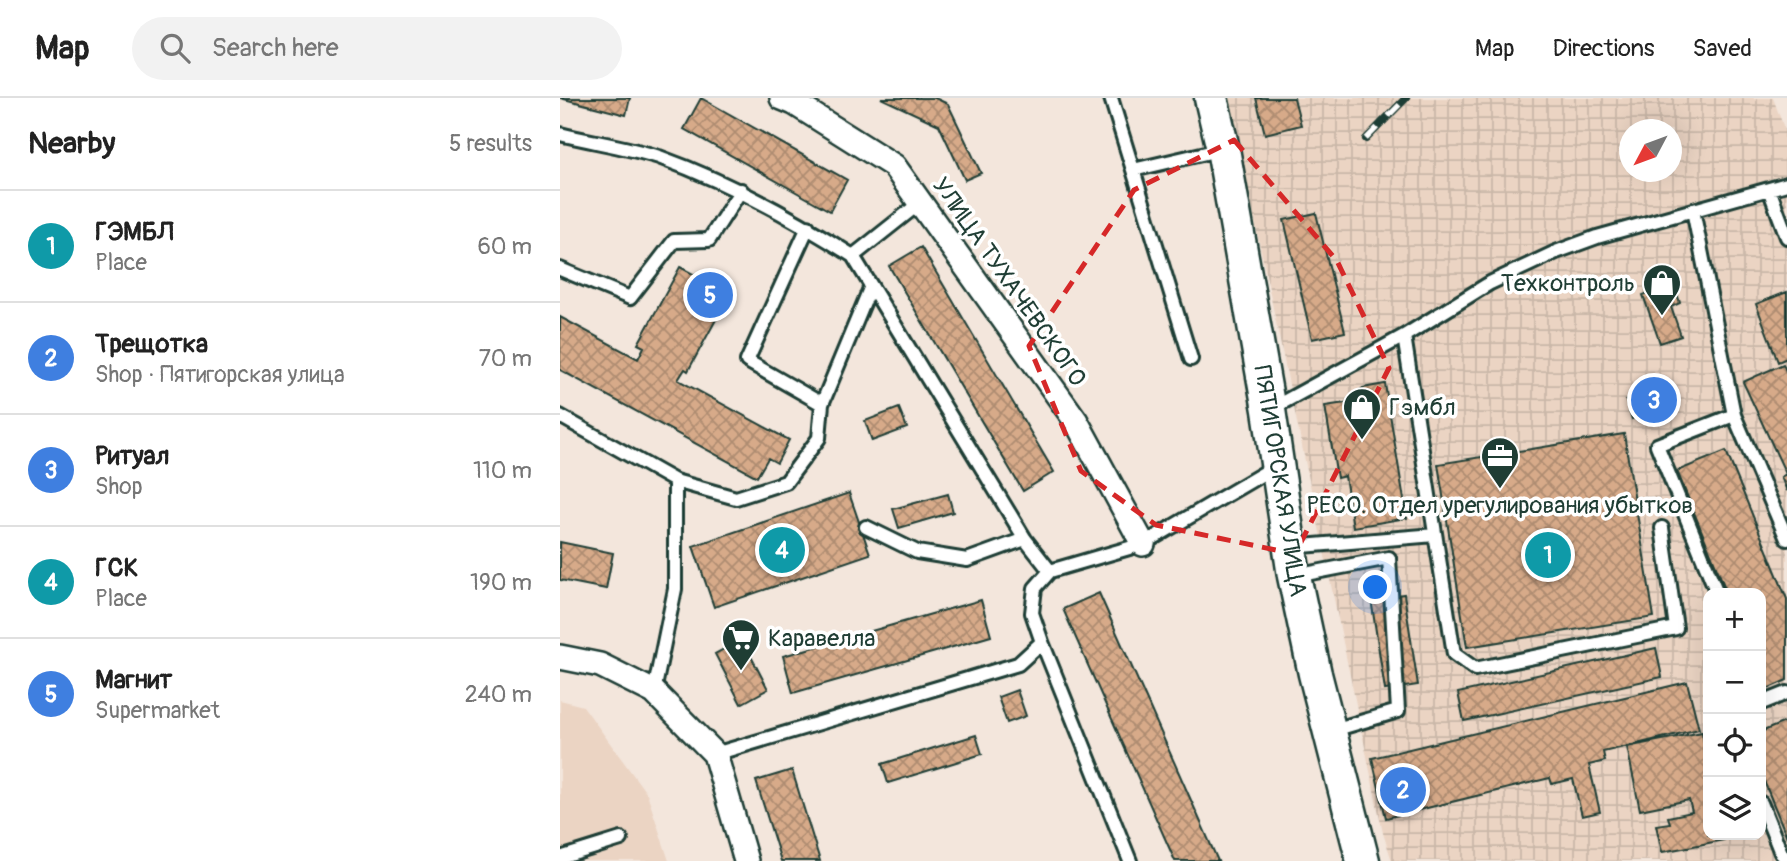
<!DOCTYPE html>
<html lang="en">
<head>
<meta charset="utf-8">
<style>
  :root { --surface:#fff; --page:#f2f2f2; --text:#222; --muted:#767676; --line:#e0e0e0; --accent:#1f3d34 }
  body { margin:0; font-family:Pangolin,sans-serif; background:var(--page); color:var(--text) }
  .controls { position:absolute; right:21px; bottom:21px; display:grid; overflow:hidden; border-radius:14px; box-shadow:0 7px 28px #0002 }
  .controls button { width:63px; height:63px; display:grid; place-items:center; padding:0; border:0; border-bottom:2px solid var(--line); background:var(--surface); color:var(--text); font:35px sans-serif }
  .compass { position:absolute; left:1059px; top:21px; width:63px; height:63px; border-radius:50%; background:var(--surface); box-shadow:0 7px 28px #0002; rotate:229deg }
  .you { position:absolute; left:816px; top:490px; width:24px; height:24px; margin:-18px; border:5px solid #fff; border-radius:50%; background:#1a73e8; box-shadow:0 0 0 10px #1a73e833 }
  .badge { display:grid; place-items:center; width:46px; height:46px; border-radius:50%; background:var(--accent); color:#fff; font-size:23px; font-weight:700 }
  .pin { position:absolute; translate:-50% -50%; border:4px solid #fff; box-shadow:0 2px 7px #0006 }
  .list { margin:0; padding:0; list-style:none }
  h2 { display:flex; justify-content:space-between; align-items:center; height:91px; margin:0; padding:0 28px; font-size:30px }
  h2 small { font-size:23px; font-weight:400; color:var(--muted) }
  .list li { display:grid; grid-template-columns:46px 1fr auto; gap:21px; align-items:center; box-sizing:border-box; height:112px; padding:0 28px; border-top:2px solid var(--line) }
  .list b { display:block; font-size:26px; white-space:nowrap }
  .list p { margin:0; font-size:23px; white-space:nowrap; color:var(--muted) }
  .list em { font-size:23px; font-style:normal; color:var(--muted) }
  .icon { flex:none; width:38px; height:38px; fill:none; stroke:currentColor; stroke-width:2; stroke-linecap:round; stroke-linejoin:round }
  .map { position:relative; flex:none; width:1227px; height:763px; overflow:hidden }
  header { display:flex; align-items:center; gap:42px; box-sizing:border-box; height:98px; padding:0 35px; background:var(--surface); border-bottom:2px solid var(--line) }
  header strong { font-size:33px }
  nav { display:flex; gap:38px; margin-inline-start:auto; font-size:24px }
  .search { width:490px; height:63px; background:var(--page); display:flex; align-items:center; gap:18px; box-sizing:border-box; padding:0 24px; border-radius:38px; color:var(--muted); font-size:26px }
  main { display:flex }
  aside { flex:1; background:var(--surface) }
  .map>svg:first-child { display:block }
  .built { fill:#ebd4c3 }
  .industrial { fill:url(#industrial-grid); fill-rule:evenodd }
  .building { fill:url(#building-cross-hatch); stroke:#1f3d34; stroke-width:2 }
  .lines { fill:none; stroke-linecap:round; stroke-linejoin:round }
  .service-casing { stroke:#1f3d34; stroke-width:18 }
  .minor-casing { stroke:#1f3d34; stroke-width:28 }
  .secondary-casing { stroke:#1f3d34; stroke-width:37 }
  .service { stroke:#fff; stroke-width:12 }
  .minor { stroke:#fff; stroke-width:23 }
  .secondary { stroke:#fff; stroke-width:32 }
  .rail-casing { stroke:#1f3d34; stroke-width:8 }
  .rail { stroke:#fff; stroke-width:5; stroke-dasharray:16; stroke-linecap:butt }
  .marked { fill:none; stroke:#d62828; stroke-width:5; stroke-dasharray:14 9; stroke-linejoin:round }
  .labels { text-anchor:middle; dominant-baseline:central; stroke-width:7; stroke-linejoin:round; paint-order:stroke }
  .street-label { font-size:24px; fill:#1f3d34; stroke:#fff }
  .poi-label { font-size:24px; fill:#1f3d34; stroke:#fff; text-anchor:start }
</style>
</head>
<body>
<header>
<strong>Map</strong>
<div class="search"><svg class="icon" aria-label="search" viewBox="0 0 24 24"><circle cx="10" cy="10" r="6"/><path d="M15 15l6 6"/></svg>Search here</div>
<nav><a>Map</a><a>Directions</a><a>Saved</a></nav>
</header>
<main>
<aside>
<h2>Nearby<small>5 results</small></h2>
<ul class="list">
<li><span class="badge" style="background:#0f9aa8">1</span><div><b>ГЭМБЛ</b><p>Place</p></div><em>60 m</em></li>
<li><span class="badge" style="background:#3f7fe0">2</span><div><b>Трещотка</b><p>Shop · Пятигорская улица</p></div><em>70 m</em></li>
<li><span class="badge" style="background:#3f7fe0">3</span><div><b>Ритуал</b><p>Shop</p></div><em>110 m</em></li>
<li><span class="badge" style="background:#0f9aa8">4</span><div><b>ГСК</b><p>Place</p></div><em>190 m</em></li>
<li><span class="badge" style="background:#3f7fe0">5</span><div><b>Магнит</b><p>Supermarket</p></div><em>240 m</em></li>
</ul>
</aside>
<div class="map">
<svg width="1227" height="763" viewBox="0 0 1227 763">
  <defs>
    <pattern id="industrial-grid" width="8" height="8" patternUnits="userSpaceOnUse" patternTransform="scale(1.75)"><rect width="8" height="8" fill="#ebd4c3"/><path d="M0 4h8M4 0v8" fill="none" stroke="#c9b7a8"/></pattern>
    <pattern id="building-cross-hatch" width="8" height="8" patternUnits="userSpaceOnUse" patternTransform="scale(1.75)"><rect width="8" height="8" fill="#d7aa89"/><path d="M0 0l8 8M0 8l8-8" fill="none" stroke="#ae8c71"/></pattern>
  </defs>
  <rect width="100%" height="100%" fill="#f3e6dc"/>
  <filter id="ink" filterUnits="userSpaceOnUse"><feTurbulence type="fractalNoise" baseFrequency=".0143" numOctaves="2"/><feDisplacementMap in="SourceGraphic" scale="14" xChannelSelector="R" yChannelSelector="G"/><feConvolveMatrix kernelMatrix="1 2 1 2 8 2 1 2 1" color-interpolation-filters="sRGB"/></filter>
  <g filter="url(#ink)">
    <path class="built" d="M0,602L23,608L87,696L109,763H0Z"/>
    <path class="industrial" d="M669,0H1213L1227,38V763H832L823,735ZM1070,32H1112V74H1070ZM1148,495H1201V737H1148Z"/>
    <path class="building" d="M0,0H70L66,17Z
      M141,0L287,82L270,113L124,31Z
      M321,0H375L388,6L421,75L405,82L379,27Z
      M696,0H734L741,27L705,36Z
      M756,115L785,234L752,241L724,122Z
      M361,149L494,374L463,393L329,168Z
      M120,169L170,196L128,273L125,271L118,282L229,342L217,365L208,360L197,379L0,272V219L78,261L84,249L78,246Z
      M1114,186L1120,205L1111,209L1121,238L1100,245L1083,197Z
      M1227,194V260L1218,264L1196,206Z
      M1223,266L1227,275V393L1221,379L1226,376L1183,284Z
      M825,286L847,420L793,429L785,378L777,380L765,308L785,305L803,290Z
      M1112,287L1118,305L1072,321L1066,303Z
      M339,310L347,330L312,343L305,323Z
      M1064,336L1094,519L907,549L878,366Z
      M1166,353L1227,501V582L1207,591L1201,576V495H1167L1117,373Z
      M289,395L310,456L154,509L133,448Z
      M388,396L393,414L339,430L333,411Z
      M0,444L53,455L46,491L0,482Z
      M539,495L658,763H615L503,511Z
      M844,496L858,587L825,592L811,501Z
      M421,502L431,538L233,595L223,558Z
      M182,541L208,591L181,606L155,556Z
      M1096,550L1102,579L904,623L898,595Z
      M1127,584L1139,631L1043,654L1045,663L1029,667L1040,714L1022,718L1013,681L992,686L990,680L826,720L812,660Z
      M457,592L466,618L447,625L438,599Z
      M1227,623V739L1201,676V634Z
      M1142,634L1148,666V737H1163L1164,742L1102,754L1096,727L1110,725L1108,719L1132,714L1129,702L1080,712L1067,649Z
      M416,637L422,656L328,685L322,666Z
      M232,672L260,763H221L196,683Z"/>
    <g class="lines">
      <defs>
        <path id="service" d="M551,0L631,261
          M0,36C32,44 67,49 99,59C168,84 231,118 293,158L465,441L490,473
          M573,72L663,51
          M1209,91L1227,139
          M1133,112L1174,317L1097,347L1157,495
          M293,158L361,104
          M0,171L70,200L114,143L149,142L181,92
          M844,238L894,556L915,571L1116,530L1102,430
          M262,306L311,188
          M709,312L844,238L930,185L996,154L1037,139L1227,86
          M1174,317L1227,441
          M0,318L115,383L176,400L226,384L259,340L262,306L187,263L248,129
          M306,429L357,454L407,462L465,441
          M730,449L875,437
          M735,478L829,460L838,613L770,633
          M482,544L570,763
          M94,594L115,491V383
          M1201,602L1202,605L1227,595
          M155,656L458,566L482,544L472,515L475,490L490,473L583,446L716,368
          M1201,705L1221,755L1227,762
          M0,760L61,741"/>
        <path id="minor" d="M222,0L234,5L334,68L516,323L583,446
          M0,559L40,567L94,594L155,656L186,763"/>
        <path id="secondary" d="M651,0L663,51L709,312L734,478L755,576L803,763"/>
      </defs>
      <use href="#service" class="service-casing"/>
      <use href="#minor" class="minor-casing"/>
      <use href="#secondary" class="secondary-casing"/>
      <use href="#service" class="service"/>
      <use href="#minor" class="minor"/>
      <use href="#secondary" class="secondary"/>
      <defs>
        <path id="rail" d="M806,41L846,0"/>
      </defs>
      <use href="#rail" class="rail-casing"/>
      <use href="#rail" class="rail"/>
    </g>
  </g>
  <path class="marked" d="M674,42L777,163L829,270L735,456L596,427L521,373L469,248L574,92Z"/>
  <defs>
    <symbol id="shop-pin" viewBox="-11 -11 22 30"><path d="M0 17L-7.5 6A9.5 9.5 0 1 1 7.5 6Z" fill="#1f3d34" stroke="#fff"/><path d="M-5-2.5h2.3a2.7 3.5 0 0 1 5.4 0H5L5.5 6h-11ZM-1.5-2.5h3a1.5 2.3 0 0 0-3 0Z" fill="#fff"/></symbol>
    <symbol id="office-pin" viewBox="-11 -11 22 30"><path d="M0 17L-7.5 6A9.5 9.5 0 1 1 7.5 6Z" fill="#1f3d34" stroke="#fff"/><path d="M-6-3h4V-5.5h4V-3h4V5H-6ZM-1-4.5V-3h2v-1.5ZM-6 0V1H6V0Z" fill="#fff"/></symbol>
    <symbol id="supermarket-pin" viewBox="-11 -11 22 30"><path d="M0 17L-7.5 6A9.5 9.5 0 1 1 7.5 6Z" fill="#1f3d34" stroke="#fff"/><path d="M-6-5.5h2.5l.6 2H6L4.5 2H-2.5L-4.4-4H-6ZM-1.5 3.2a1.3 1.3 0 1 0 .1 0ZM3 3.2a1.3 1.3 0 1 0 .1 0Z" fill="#fff"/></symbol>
  </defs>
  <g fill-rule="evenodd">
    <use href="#shop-pin" x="1080" y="163" width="44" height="60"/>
    <use href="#shop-pin" x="780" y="287" width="44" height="60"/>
    <use href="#office-pin" x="918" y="336" width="44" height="60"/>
    <use href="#supermarket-pin" x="159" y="518" width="44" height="60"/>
  </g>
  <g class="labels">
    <g class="street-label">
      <text transform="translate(449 184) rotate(55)">УЛИЦА ТУХАЧЕВСКОГО</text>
      <text transform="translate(720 383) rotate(81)">ПЯТИГОРСКАЯ УЛИЦА</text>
    </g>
    <g class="poi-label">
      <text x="1075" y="185" text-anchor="end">Техконтроль</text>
      <text x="829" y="309">Гэмбл</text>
      <text x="940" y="407" text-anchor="middle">РЕСО. Отдел урегулирования убытков</text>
      <text x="208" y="540">Каравелла</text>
    </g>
  </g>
</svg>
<div class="controls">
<button>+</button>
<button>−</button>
<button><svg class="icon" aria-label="locate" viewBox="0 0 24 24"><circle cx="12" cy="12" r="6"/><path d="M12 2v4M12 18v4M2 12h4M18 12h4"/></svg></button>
<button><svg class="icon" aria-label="layers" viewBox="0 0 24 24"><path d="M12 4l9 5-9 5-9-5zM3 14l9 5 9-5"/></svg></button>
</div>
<svg class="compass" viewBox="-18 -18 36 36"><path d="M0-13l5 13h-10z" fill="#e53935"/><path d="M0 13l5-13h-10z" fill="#767676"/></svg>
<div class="you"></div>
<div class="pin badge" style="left:988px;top:457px;background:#0f9aa8">1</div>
<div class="pin badge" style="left:843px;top:692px;background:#3f7fe0">2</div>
<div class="pin badge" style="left:1094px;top:302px;background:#3f7fe0">3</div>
<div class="pin badge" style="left:222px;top:452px;background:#0f9aa8">4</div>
<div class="pin badge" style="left:150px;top:197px;background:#3f7fe0">5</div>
</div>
</main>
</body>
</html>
